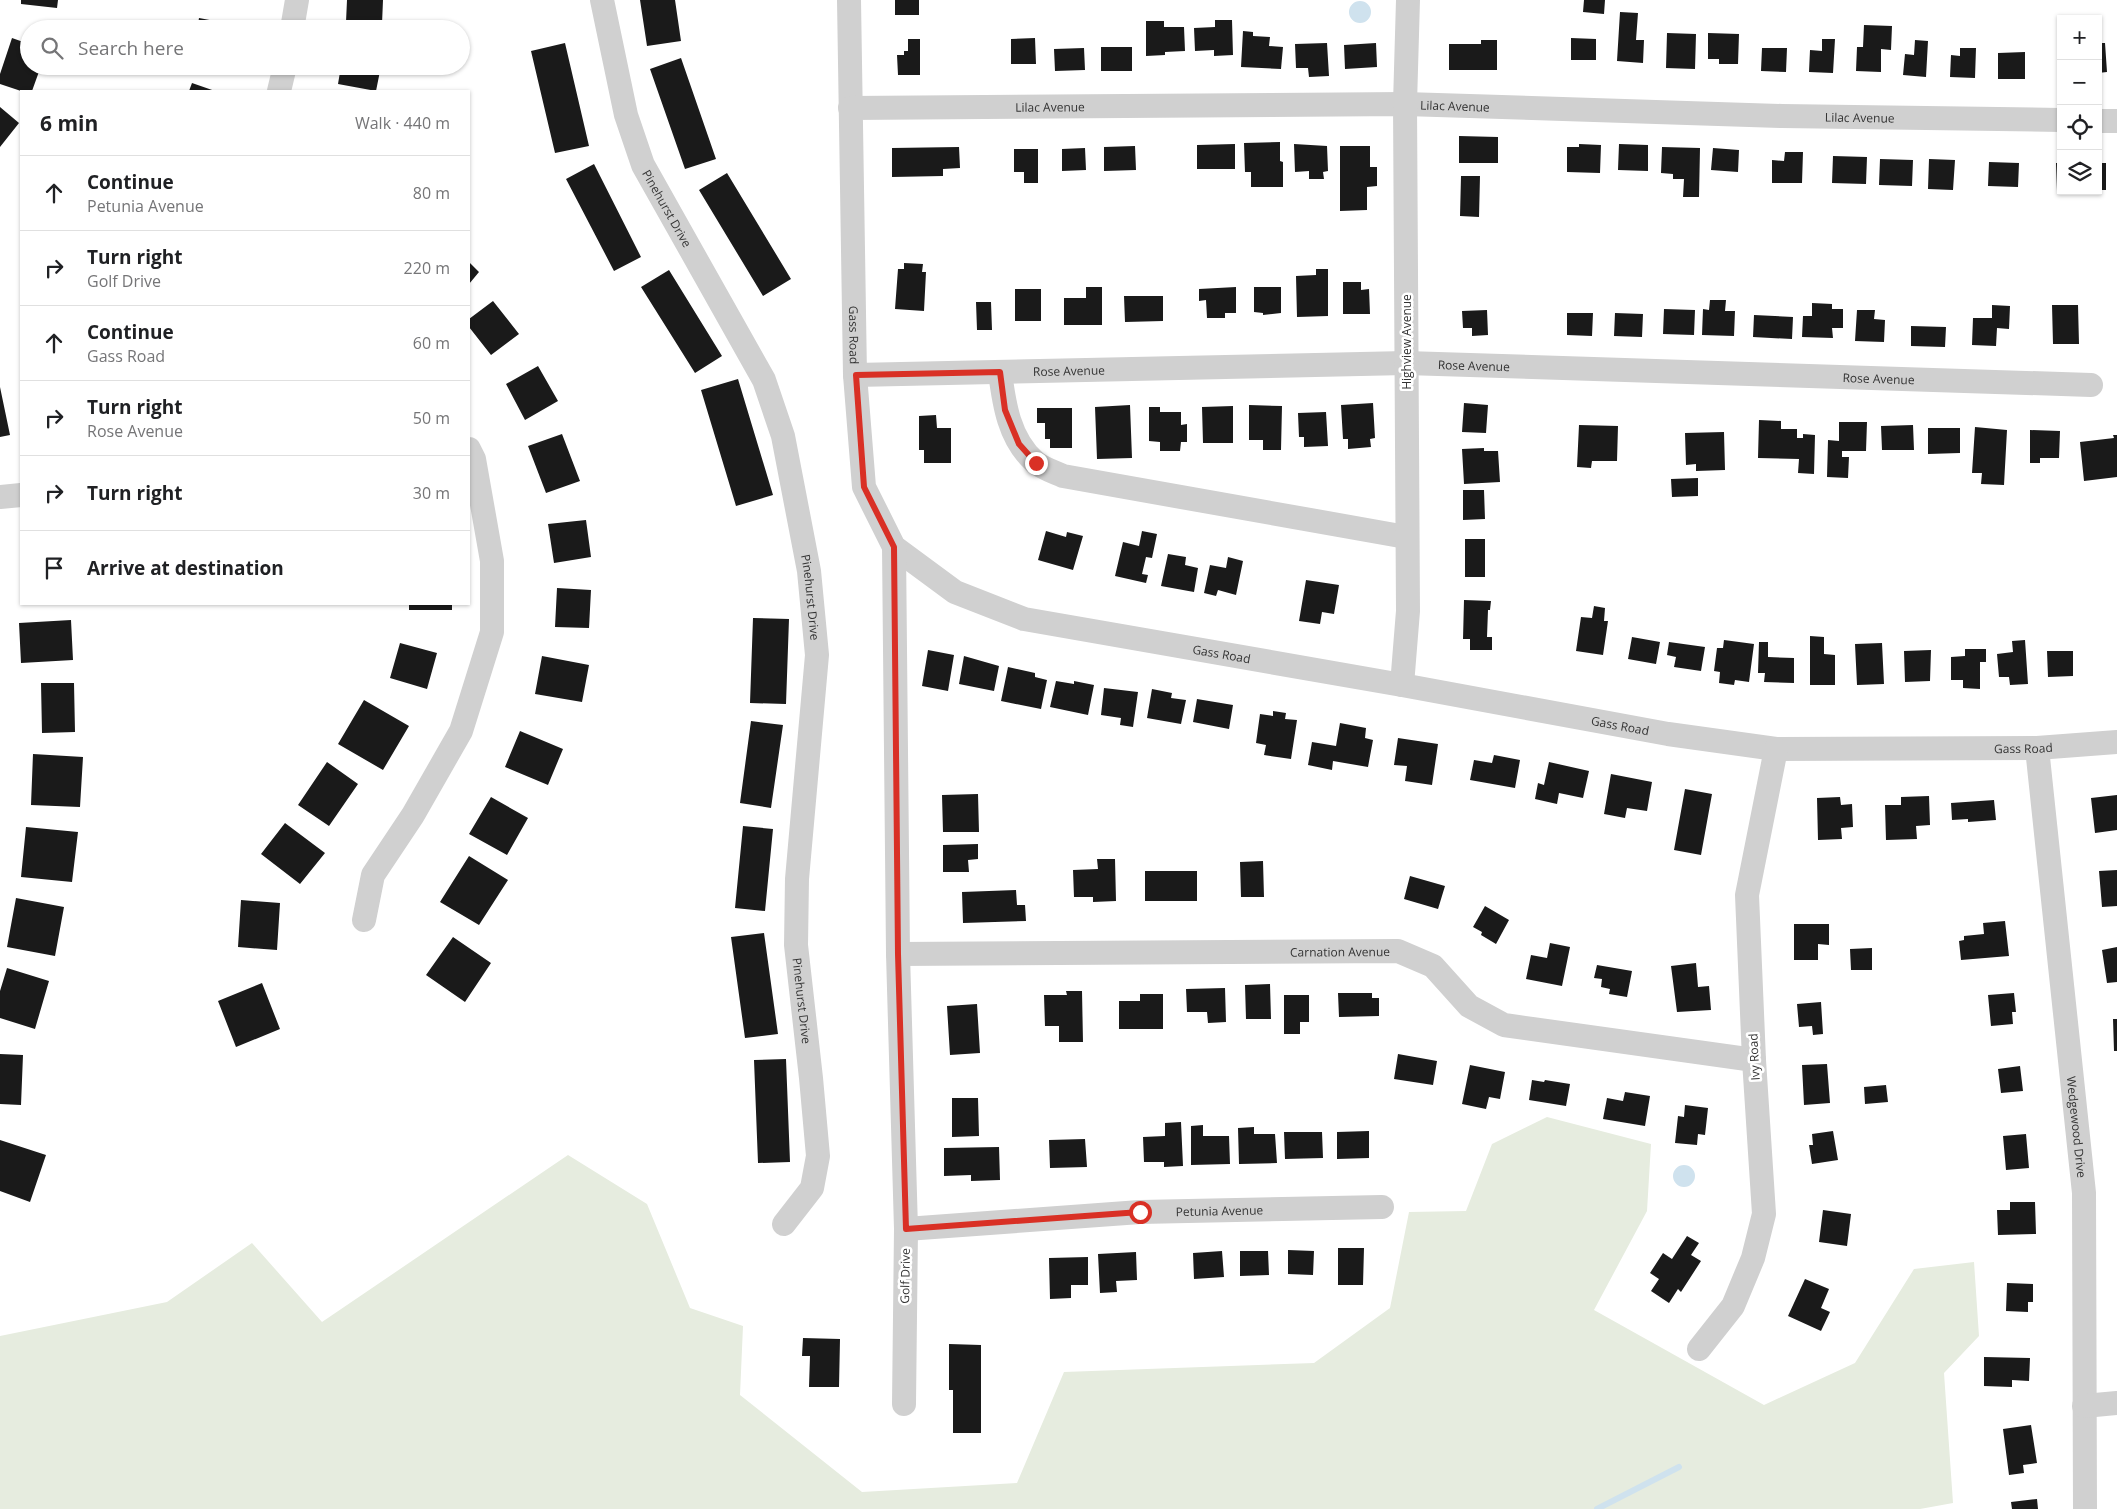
<!DOCTYPE html>
<html lang="en">
<head>
<meta charset="utf-8">
<style>
  :root { --surface:#fff; --page:#f6f6f6; --text:#202124; --muted:#757577; --line:#e0e0e0 }
  body { margin:0; font-family:"Open Sans",sans-serif; background:var(--page); color:var(--text) }
  .controls { position:absolute; right:15px; top:15px; display:grid; overflow:hidden; border-radius:0px; box-shadow:0 1px 4px #0004 }
  .controls button { width:45px; height:45px; display:grid; place-items:center; padding:0; border:0; border-bottom:1px solid var(--line); background:var(--surface); color:var(--text); font:25px sans-serif }
  .stop { position:absolute; width:15px; height:15px; margin:-11px; border:4px solid #d93025; border-radius:50%; background:#fff }
  .stop.end { background:#d93025; border-color:#fff; box-shadow:0 1px 5px #0008 }
  .list { margin:0; padding:0; list-style:none }
  h2 { display:flex; justify-content:space-between; align-items:center; height:65px; margin:0; padding:0 20px; font-size:21px }
  h2 small { font-size:16px; font-weight:400; color:var(--muted) }
  .list li { display:grid; grid-template-columns:32px 1fr auto; gap:15px; align-items:center; box-sizing:border-box; height:75px; padding:0 20px; border-top:1px solid var(--line) }
  .list b { display:block; font-size:19px; white-space:nowrap }
  .list p { margin:0; font-size:16px; white-space:nowrap; color:var(--muted) }
  .list em { font-size:16px; font-style:normal; color:var(--muted) }
  .icon { flex:none; width:28px; height:28px; fill:none; stroke:currentColor; stroke-width:2; stroke-linecap:round; stroke-linejoin:round }
  .map { position:relative; flex:none; width:2117px; height:1509px; overflow:hidden }
  .search { position:absolute; background:var(--surface); box-shadow:0 1px 4px #0004; left:20px; top:20px; width:450px; height:55px; display:flex; align-items:center; gap:12px; box-sizing:border-box; padding:0 18px; border-radius:28px; color:var(--muted); font-size:19px }
  .panel { position:absolute; background:var(--surface); box-shadow:0 1px 4px #0004; left:20px; top:90px; width:450px; height:515px; border-radius:0px }
  .map>svg:first-child { display:block }
  .green { fill:#e6ecdf }
  .water { fill:#cfe2ee }
  .lines { fill:none; stroke-linecap:round; stroke-linejoin:round }
  .stream { stroke:#cfe2ee; stroke-width:6 }
  .building { fill:#1a1a1a }
  .minor { stroke:#d0d0d0; stroke-width:24 }
  .route { stroke:#d93025; stroke-width:6 }
  .labels { text-anchor:middle; dominant-baseline:central; stroke-width:5; stroke-linejoin:round; paint-order:stroke }
  .street-label { font-size:12px; fill:#333; stroke:#fff }
</style>
</head>
<body>
<div class="map">
<svg width="2117" height="1509" viewBox="0 0 2117 1509">
  <rect width="100%" height="100%" fill="#fff"/>
  <path class="green" d="M1547,1117L1651,1144L1647,1211L1594,1310L1764,1405L1855,1363L1914,1269L1974,1262L1979,1336L1944,1373L1953,1503L1920,1509H0V1336L167,1302L252,1243L322,1322L568,1155L647,1204L690,1308L743,1326L740,1395L862,1492L1017,1483L1064,1372L1314,1363L1390,1308L1409,1212L1466,1211L1492,1144Z"/>
  <path class="water" d="M1349 12a11 11 0 1 1 22 0a11 11 0 1 1-22 0Z
    M1673 1176a11 11 0 1 1 22 0a11 11 0 1 1-22 0Z"/>
  <g class="lines">
    <path class="stream" d="M1597,1509L1679,1467"/>
  </g>
  <path class="building" d="M21,0H58L57,8L21,4Z
    M347,0H383L382,24L346,22Z
    M640,0H675L681,41L647,46Z
    M895,0H919V15H895Z
    M1584,0H1605L1604,14L1583,12Z
    M1620,12L1638,13L1636,40H1644L1643,63L1617,61Z
    M199,18L236,25V29H197Z
    M1215,20H1232L1233,55L1214,56V50L1195,51L1194,28L1215,27Z
    M1146,21H1164V27H1184L1185,51L1165,52V55L1146,56Z
    M1864,25L1892,26L1891,50L1881,49V72L1856,71L1857,47H1863Z
    M1243,31L1253,32V36L1270,37L1269,46L1283,47L1281,69L1241,67Z
    M1667,33L1696,34L1695,69L1666,68Z
    M1708,33L1739,34L1738,64H1719V59H1708Z
    M12,38L29,44V66H41L32,91H21L0,84V74Z
    M1035,38L1036,64H1011V39Z
    M1571,38L1596,39V60H1571Z
    M908,39H920V75H898L897,55H904V51H908Z
    M1822,39H1835L1833,73L1809,72L1810,50L1822,51Z
    M1481,40H1497V70H1449V44H1481Z
    M1915,40L1928,41L1926,77L1903,75L1905,54L1914,55Z
    M565,43L589,146L555,153L531,51Z
    M1327,43L1329,76L1309,77L1308,68H1296L1295,44Z
    M1376,43L1377,67L1345,69L1344,45Z
    M2098,43H2105L2107,72L2098,73Z
    M1101,47H1132V71H1101Z
    M1084,48L1085,70L1055,71L1054,49Z
    M1762,48H1787L1786,72L1761,71Z
    M1960,48H1976L1975,78L1950,77L1951,55L1960,56Z
    M2025,52V79H1998V53Z
    M681,58L716,159L685,169L650,69Z
    M341,66H381L376,91L338,84Z
    M192,83L215,91H189Z
    M0,107L19,123L0,147Z
    M1459,136L1498,137V163H1459Z
    M1280,142V161L1283,162V187H1251V172H1245L1244,143Z
    M1235,144V169H1197V145Z
    M1294,144L1327,146L1328,171L1323,172L1324,179H1309V171L1295,172Z
    M1579,144L1601,145L1600,173L1567,172V147H1579Z
    M1619,144L1648,145V171L1618,170Z
    M1135,146L1136,170L1104,171V147Z
    M1340,146H1370V167H1377V186L1367,187V210L1340,211Z
    M959,147L960,168L943,169V176L892,177V148Z
    M1662,147L1700,148L1699,197H1683L1684,179H1673V174L1661,173Z
    M1085,148L1086,170L1062,171V149Z
    M1713,148L1739,150L1738,172L1711,170Z
    M1014,149H1038V183H1024V172H1014Z
    M1785,152H1803L1802,183H1772V160L1784,161Z
    M1833,156L1867,157L1866,184L1832,183Z
    M1880,159L1913,160L1912,186L1879,185Z
    M1929,159L1955,160L1953,190L1928,189Z
    M1989,162L2019,163L2018,187L1988,186Z
    M2056,163H2061V191H2057Z
    M2098,163H2106V190H2098Z
    M594,164L641,257L614,271L566,179Z
    M727,173L791,279L763,296L699,190Z
    M1461,176H1480L1479,217L1460,216Z
    M469,262L479,272L469,284Z
    M904,263L923,264L922,272H926L924,311L895,309L898,269H904Z
    M1316,269H1328V316L1297,317L1296,276L1316,275Z
    M669,270L722,356L695,373L641,287Z
    M1343,282H1361V290L1369,289L1370,314H1343Z
    M1086,287H1102V325H1064V298H1086Z
    M1236,287V313H1225V318H1207L1206,300L1199,301V289Z
    M1254,287H1281V313L1263,315V313L1254,312Z
    M1015,289H1041V321H1015Z
    M1124,296H1163V321L1125,322Z
    M1710,300H1726L1725,311H1735L1734,336L1702,335L1703,309L1709,310Z
    M493,301L519,334L491,355L469,327V319Z
    M976,302H991L992,330H977Z
    M1812,303L1832,304V309H1843V328H1832L1833,338L1802,337L1803,316H1812Z
    M1992,305L2010,306L2009,329L1997,328L1996,346L1972,345L1973,318H1992Z
    M2052,305H2078L2079,344H2053Z
    M1664,309L1695,310L1694,335L1663,334Z
    M1487,310L1488,335L1472,336V328H1463L1462,311Z
    M1857,310H1875L1874,319L1885,320L1884,342L1855,341Z
    M1567,313H1593L1592,336L1567,335Z
    M1615,313L1643,314L1642,337L1614,336Z
    M1754,315L1793,317L1792,339L1753,337Z
    M1911,326L1946,327L1945,347L1911,346Z
    M538,366L558,401L525,420L506,384Z
    M738,379L773,495L736,506L701,390Z
    M0,387L10,435L0,437Z
    M1373,403L1375,438L1370,439L1371,447L1348,449V439H1343L1341,405Z
    M1464,403L1488,405L1486,433L1462,432Z
    M1130,405L1132,458L1097,459L1095,407Z
    M1249,405L1282,406L1281,450H1263V440H1249Z
    M1233,406V443H1203L1202,407Z
    M1149,407H1160V412H1181V425L1187,424V442H1181L1180,451H1160V442L1149,441Z
    M1037,408H1072V448H1050V439H1045V423H1037Z
    M1326,412L1328,446L1304,447V437H1299L1298,413Z
    M936,415L937,428H951V463H924V450H919V416Z
    M1759,420L1781,421V429H1797V438H1803V434L1815,435L1814,474L1798,473L1799,459L1758,458Z
    M1839,422H1867L1866,451H1842V457H1849L1848,478L1827,477L1828,440L1839,441Z
    M1579,425L1618,426L1617,461H1592L1591,468L1577,467Z
    M1913,425L1914,450H1882L1881,426Z
    M1975,427L2007,430L2004,485L1981,484L1982,473H1972Z
    M1928,428H1960V453L1928,454Z
    M2030,430L2060,431L2059,458H2040V463H2030Z
    M1724,432L1725,470L1696,471V464L1686,465L1685,433Z
    M562,434L580,481L546,493L528,446Z
    M2113,435H2117V477L2084,481L2080,442L2114,438Z
    M1484,448V451H1498L1500,482L1464,484L1462,449Z
    M1698,478V496L1672,497L1671,479Z
    M1463,490H1484L1485,519L1463,520Z
    M586,520L591,557L554,563L548,524Z
    M1046,531L1066,537L1067,532L1083,536L1073,570L1038,560Z
    M1142,531L1157,534L1152,558L1146,557L1142,574L1148,575L1146,583L1115,576L1123,542L1139,546Z
    M1465,539H1485V577H1465Z
    M1168,554L1186,557L1185,565L1198,568L1194,592L1161,586Z
    M1228,557L1243,561L1236,595L1218,590L1216,596L1204,593L1210,565L1226,568Z
    M1306,580L1339,585L1334,614L1322,612L1320,624L1299,621Z
    M557,588L591,590L589,628L555,627Z
    M1464,600L1491,601L1490,610H1488L1487,637H1492V650H1470V639H1463Z
    M409,604H452V610H409Z
    M1594,606L1605,608L1604,621H1608L1603,655L1576,651L1581,617L1592,618Z
    M753,618L789,619L786,704L750,703Z
    M71,620L73,660L21,663L19,623Z
    M1810,636L1824,637V654L1835,655V685H1810Z
    M1632,637L1660,642L1656,664L1628,659Z
    M1724,640L1754,644L1749,682L1735,680L1734,685L1719,683L1720,672L1714,671L1717,648H1723Z
    M2025,640L2028,684L2010,685L2009,677H1999L1997,654L2013,652L2012,641Z
    M1669,642L1705,647L1701,671L1674,667L1676,657L1667,655Z
    M1759,642H1768V657L1794,658V683L1764,682L1765,673H1758Z
    M400,643L437,653L427,689L390,678Z
    M1882,643L1884,684L1857,685L1855,644Z
    M1965,649H1986V662H1980V689L1963,688V680H1951V657L1965,656Z
    M928,650L954,655L948,691L922,686Z
    M1931,650L1930,681L1905,682L1904,651Z
    M2047,651H2073V676L2048,677Z
    M542,656L589,665L582,702L535,694Z
    M964,656L999,666L994,691L959,684Z
    M1008,667L1035,673V677L1047,680L1041,709L1001,701Z
    M1056,681L1074,684V681L1094,685L1088,715L1050,707Z
    M41,683H74L75,732L42,733Z
    M1104,688L1138,692L1133,727L1120,725L1121,718L1101,715Z
    M1152,689L1172,693L1171,698L1186,700L1181,724L1147,718Z
    M1197,699L1233,705L1229,729L1193,722Z
    M364,700L409,726L383,770L338,744Z
    M1273,711L1286,713L1285,719L1297,720L1291,759L1264,755L1266,745L1256,743L1260,714L1273,716Z
    M751,721L783,725L771,808L740,803Z
    M1340,723L1366,728L1365,738L1373,740L1368,767L1333,761L1332,770L1308,765L1312,742L1336,746Z
    M520,731L563,749L548,785L505,767Z
    M1398,738L1438,744L1432,785L1405,781L1407,766L1394,765Z
    M33,754L83,757L80,807L31,805Z
    M1494,755L1520,760L1515,788L1470,780L1474,760L1492,763Z
    M327,762L358,784L329,826L298,805Z
    M1549,762L1589,771L1583,798L1559,793L1557,804L1535,799L1538,783L1544,785Z
    M1611,774L1652,782L1647,811L1627,808L1625,818L1604,814Z
    M1685,789L1712,794L1701,855L1674,850Z
    M978,794L979,832H943L942,795Z
    M2117,795V830L2095,833L2091,798Z
    M1929,796L1930,825L1916,826L1917,839L1886,840L1885,805H1901V797Z
    M491,797L528,818L507,855L469,834Z
    M1840,797L1841,805L1852,804L1853,827L1841,828L1842,839L1818,840L1817,798Z
    M1994,800L1996,820L1968,822V819L1952,820L1951,803Z
    M285,823L325,853L300,884L261,854Z
    M743,826L773,829L765,911L735,908Z
    M26,827L78,832L72,882L21,877Z
    M978,844V859L968,860L969,872H943V845Z
    M469,856L508,880L479,925L440,902Z
    M1097,859H1115L1116,901L1093,902V897H1074L1073,870L1098,869Z
    M1263,861L1264,897H1241L1240,862Z
    M2117,870V906L2102,907L2099,871Z
    M1145,871H1197V901H1145Z
    M1410,876L1445,886L1438,909L1404,899Z
    M1016,890L1017,905H1025L1026,921L963,923L962,892Z
    M16,898L64,907L55,956L7,947Z
    M241,900L280,903L277,950L238,947Z
    M1485,906L1509,920L1496,944L1481,935L1482,932L1473,927Z
    M2005,921L2009,956L1961,960L1959,941L1964,940V936L1984,934L1983,923Z
    M1794,924H1829V945L1818,944V960H1794Z
    M764,933L778,1034L745,1038L731,937Z
    M453,937L491,963L465,1002L426,975Z
    M1550,943L1570,947L1562,986L1526,979L1531,955L1547,958Z
    M2117,947V982L2107,983L2102,950Z
    M1872,948V970H1851L1850,949Z
    M1696,963L1698,987L1709,986L1711,1010L1677,1012L1671,966Z
    M1597,965L1632,971L1627,997L1609,994L1610,989L1601,987L1602,979L1594,978Z
    M7,968L49,981L35,1029L0,1018V991Z
    M262,983L280,1029L236,1047L218,1001Z
    M1270,984L1271,1019H1246L1245,985Z
    M1225,988L1226,1022L1208,1023L1207,1012H1187L1186,989Z
    M1066,991H1082L1083,1042H1059V1026H1045L1044,995H1067Z
    M1338,993H1372V998H1379V1016L1339,1017Z
    M2014,993L2016,1012H2012L2013,1024L1991,1026L1988,995Z
    M1140,994H1163V1029H1119V1001H1140Z
    M1284,995H1309V1022H1300V1034H1284Z
    M1821,1002L1823,1034L1813,1035L1812,1026L1799,1027L1797,1004Z
    M977,1004L980,1053L950,1055L947,1006Z
    M2113,1019H2117V1051H2114Z
    M0,1054L23,1055L21,1105L0,1104Z
    M1398,1054L1437,1061L1433,1085L1394,1079Z
    M786,1059L790,1162L758,1163L754,1060Z
    M1827,1064L1830,1103L1804,1105L1802,1065Z
    M1470,1065L1505,1072L1500,1099L1489,1097L1486,1109L1462,1104Z
    M2020,1066L2023,1091L2001,1093L1998,1069Z
    M1532,1080L1544,1082L1545,1080L1570,1084L1566,1106L1529,1100Z
    M1886,1085L1888,1102L1865,1104L1864,1087Z
    M1625,1092L1650,1096L1645,1126L1603,1119L1607,1098L1623,1101Z
    M952,1098H978L979,1136L952,1137Z
    M1685,1105L1708,1108L1705,1135L1698,1134L1697,1145L1675,1143L1678,1116L1684,1117Z
    M1181,1122L1183,1166L1164,1167V1162H1144L1143,1137L1165,1136V1123Z
    M1203,1125V1136H1229L1230,1164L1191,1165V1126Z
    M1254,1127V1134H1275L1277,1163L1239,1164L1238,1128Z
    M1369,1131V1158L1337,1159V1132Z
    M1833,1131L1838,1160L1812,1164L1809,1145H1813L1812,1134Z
    M1284,1132H1322L1323,1158L1285,1159Z
    M2026,1134L2029,1168L2006,1170L2003,1136Z
    M1085,1139L1087,1167L1050,1168L1049,1140Z
    M0,1140L46,1155L30,1202L0,1191Z
    M999,1147L1000,1180L971,1181V1175L944,1176V1148Z
    M2010,1202H2035L2036,1234L1998,1235L1997,1210H2010Z
    M1823,1210L1851,1214L1847,1246L1819,1242Z
    M1687,1236L1699,1243L1691,1255L1701,1261L1681,1292L1678,1289L1669,1303L1651,1291L1659,1279L1650,1273L1663,1253L1672,1259Z
    M1338,1248H1364L1363,1285H1338Z
    M1288,1250L1314,1251L1313,1275L1288,1274Z
    M1222,1251L1224,1277L1194,1279L1193,1253Z
    M1240,1251H1268L1269,1275L1240,1276Z
    M1136,1252L1137,1280L1116,1281L1117,1292L1100,1293L1098,1254Z
    M1088,1257V1285H1071V1298L1050,1299L1049,1258Z
    M1805,1279L1829,1289L1821,1308L1830,1312L1821,1331L1788,1316Z
    M2007,1283L2033,1284V1302H2028V1312L2006,1311Z
    M803,1338L840,1339L839,1387H809L810,1356H802Z
    M949,1344L981,1345V1433H953V1390H949Z
    M1984,1357L2030,1358L2029,1381L2012,1380V1387L1984,1386Z
    M2031,1425L2037,1463L2023,1465L2024,1473L2009,1475L2003,1429Z
    M2037,1499L2038,1509H2012L2011,1502Z"/>
  <g class="lines">
    <g class="minor">
      <path id="s1" d="M602,0L626,115L643,165L764,380L783,436L809,571L817,655L797,879L796,945L811,1078L818,1156L812,1188L784,1224"/>
      <path id="s2" d="M849,0L855,375L864,487L894,547L955,592L1024,619L1402,685L1668,734L1776,749L2037,748L2117,742"/>
      <path d="M292,29L297,0"/>
      <path d="M279,91L285,66"/>
      <path id="s3" d="M850,108L1405,104L1782,116L2061,120"/>
      <path d="M2098,121H2117"/>
      <path d="M1000,372C1004,404 1009,439 1035,462C1042,468 1054,472 1063,476L1406,537"/>
      <path id="s4" d="M855,375L1406,363L2091,385"/>
      <path d="M0,497L21,495"/>
      <path d="M894,547L898,954L906,1229L904,1404"/>
      <path d="M1402,685L1408,611L1405,104L1408,0"/>
      <path id="s5" d="M2037,748L2084,1193L2085,1509"/>
      <path d="M364,920L373,875L413,815L461,731L492,632V561L474,459L469,449"/>
      <path id="s6" d="M898,954L1398,951L1433,966L1469,1006L1504,1025L1754,1060"/>
      <path id="s7" d="M906,1229L1140,1212L1382,1207"/>
      <path d="M1699,1349L1733,1306L1753,1258L1764,1214L1754,1060L1747,895L1776,749"/>
      <path d="M2084,1406L2117,1403"/>
    </g>
  </g>
  <g class="lines">
    <path class="route" d="M1036,463L1019,444L1005,410L1000,372L856,375L864,487L894,547L898,954L906,1229L1140,1212"/>
  </g>
  <g class="labels">
    <g class="street-label">
      <text stroke="none"><textPath href="#s3" startOffset="200">Lilac Avenue</textPath></text>
      <text stroke="none"><textPath href="#s3" startOffset="605">Lilac Avenue</textPath></text>
      <text stroke="none"><textPath href="#s3" startOffset="1010">Lilac Avenue</textPath></text>
      <text stroke="none"><textPath href="#s1" startOffset="220">Pinehurst Drive</textPath></text>
      <text stroke="none"><textPath href="#s2" startOffset="335">Gass Road</textPath></text>
      <text transform="translate(1406 342) rotate(-90)">Highview Avenue</text>
      <text stroke="none"><textPath href="#s4" startOffset="619">Rose Avenue</textPath></text>
      <text stroke="none"><textPath href="#s4" startOffset="214">Rose Avenue</textPath></text>
      <text stroke="none"><textPath href="#s4" startOffset="1024">Rose Avenue</textPath></text>
      <text stroke="none"><textPath href="#s1" startOffset="640">Pinehurst Drive</textPath></text>
      <text stroke="none"><textPath href="#s2" startOffset="905">Gass Road</textPath></text>
      <text stroke="none"><textPath href="#s2" startOffset="1310">Gass Road</textPath></text>
      <text stroke="none"><textPath href="#s2" startOffset="1715">Gass Road</textPath></text>
      <text stroke="none"><textPath href="#s6" startOffset="442">Carnation Avenue</textPath></text>
      <text stroke="none"><textPath href="#s1" startOffset="1045">Pinehurst Drive</textPath></text>
      <text transform="translate(1754 1057) rotate(-93)">Ivy Road</text>
      <text stroke="none"><textPath href="#s5" startOffset="381">Wedgewood Drive</textPath></text>
      <text stroke="none"><textPath href="#s7" startOffset="314">Petunia Avenue</textPath></text>
      <text transform="translate(905 1276) rotate(-89)">Golf Drive</text>
    </g>
  </g>
</svg>
<div class="controls">
<button>+</button>
<button>−</button>
<button><svg class="icon" aria-label="locate" viewBox="0 0 24 24"><circle cx="12" cy="12" r="6"/><path d="M12 2v4M12 18v4M2 12h4M18 12h4"/></svg></button>
<button><svg class="icon" aria-label="layers" viewBox="0 0 24 24"><path d="M12 4l9 5-9 5-9-5zM3 14l9 5 9-5"/></svg></button>
</div>
<div class="stop" style="left:1140px;top:1212px"></div>
<div class="stop end" style="left:1036px;top:463px"></div>
<div class="search"><svg class="icon" aria-label="search" viewBox="0 0 24 24"><circle cx="10" cy="10" r="6"/><path d="M15 15l6 6"/></svg>Search here</div>
<section class="panel">
<h2>6 min<small>Walk · 440 m</small></h2>
<ul class="list">
<li><svg class="icon" aria-label="ahead" viewBox="0 0 24 24"><path d="M12 20V5M6 11l6-6 6 6"/></svg><div><b>Continue</b><p>Petunia Avenue</p></div><em>80 m</em></li>
<li><svg class="icon" aria-label="right" viewBox="0 0 24 24"><path d="M7 20v-9h11M14 6l5 5-5 5"/></svg><div><b>Turn right</b><p>Golf Drive</p></div><em>220 m</em></li>
<li><svg class="icon" aria-label="ahead" viewBox="0 0 24 24"><path d="M12 20V5M6 11l6-6 6 6"/></svg><div><b>Continue</b><p>Gass Road</p></div><em>60 m</em></li>
<li><svg class="icon" aria-label="right" viewBox="0 0 24 24"><path d="M7 20v-9h11M14 6l5 5-5 5"/></svg><div><b>Turn right</b><p>Rose Avenue</p></div><em>50 m</em></li>
<li><svg class="icon" aria-label="right" viewBox="0 0 24 24"><path d="M7 20v-9h11M14 6l5 5-5 5"/></svg><div><b>Turn right</b></div><em>30 m</em></li>
<li><svg class="icon" aria-label="arrive" viewBox="0 0 24 24"><path d="M6 21V4h12l-3 4 3 4H6"/></svg><div><b>Arrive at destination</b></div></li>
</ul>
</section>
</div>
</body>
</html>
